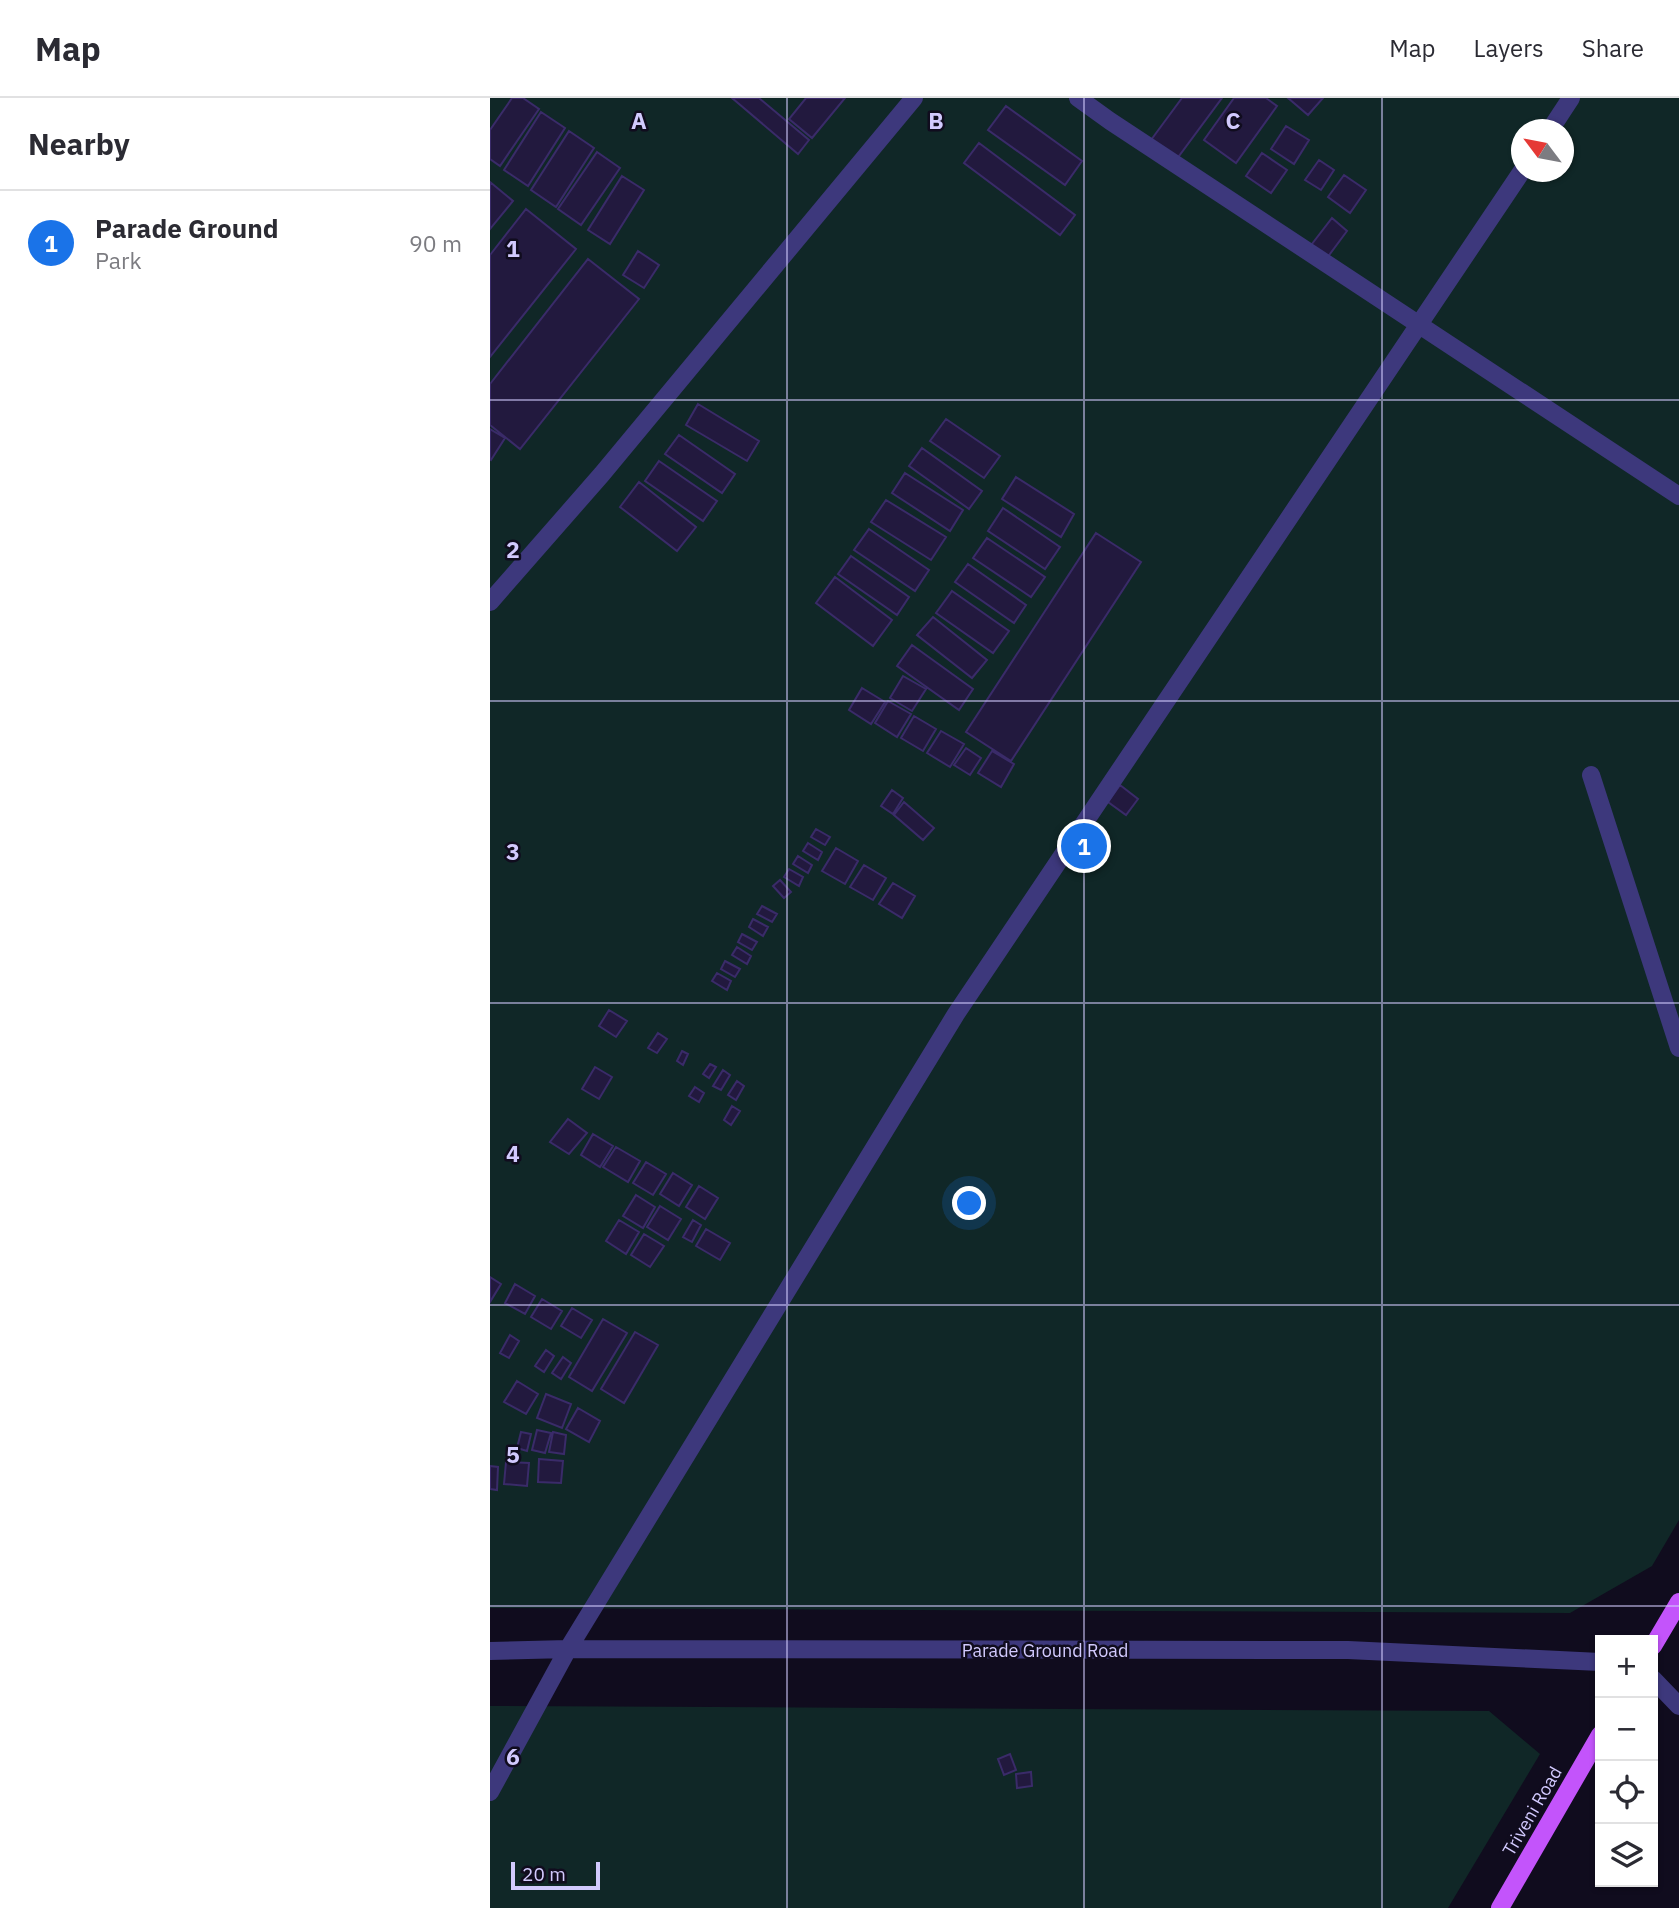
<!DOCTYPE html>
<html lang="en">
<head>
<meta charset="utf-8">
<style>
  :root { --surface:#fff; --page:#f7f7f7; --text:#2b2b33; --muted:#7c7c81; --line:#e1e1e2; --accent:#1a73e8 }
  body { margin:0; font-family:"IBM Plex Sans",sans-serif; background:var(--page); color:var(--text) }
  .controls { position:absolute; right:21px; bottom:21px; display:grid; overflow:hidden; border-radius:0px; box-shadow:0 2px 5px #0004 }
  .controls button { width:63px; height:63px; display:grid; place-items:center; padding:0; border:0; border-bottom:2px solid var(--line); background:var(--surface); color:var(--text); font:35px sans-serif }
  .compass { position:absolute; left:1021px; top:21px; width:63px; height:63px; border-radius:50%; background:var(--surface); box-shadow:0 2px 5px #0004; rotate:302deg }
  .scale { position:absolute; left:21px; bottom:18px; width:89px; box-sizing:border-box; padding-left:7px; border:4px solid #d2cafe; border-top:0; font-size:19px; line-height:24px; white-space:nowrap; color:#d2cafe; -webkit-text-stroke:5px #100c1e; paint-order:stroke }
  .you { position:absolute; left:480px; top:1106px; width:24px; height:24px; margin:-18px; border:5px solid #fff; border-radius:50%; background:#1a73e8; box-shadow:0 0 0 10px #1a73e833 }
  .badge { display:grid; place-items:center; width:46px; height:46px; border-radius:50%; background:var(--accent); color:#fff; font-size:23px; font-weight:700 }
  .pin { position:absolute; translate:-50% -50%; border:4px solid #fff; box-shadow:0 2px 7px #0006 }
  .list { margin:0; padding:0; list-style:none }
  h2 { display:flex; justify-content:space-between; align-items:center; height:91px; margin:0; padding:0 28px; font-size:30px }
  h2 small { font-size:23px; font-weight:400; color:var(--muted) }
  .list li { display:grid; grid-template-columns:46px 1fr auto; gap:21px; align-items:center; box-sizing:border-box; height:105px; padding:0 28px; border-top:2px solid var(--line) }
  .list b { display:block; font-size:26px; white-space:nowrap }
  .list p { margin:0; font-size:23px; white-space:nowrap; color:var(--muted) }
  .list em { font-size:23px; font-style:normal; color:var(--muted) }
  .icon { flex:none; width:38px; height:38px; fill:none; stroke:currentColor; stroke-width:2; stroke-linecap:round; stroke-linejoin:round }
  .map { position:relative; flex:none; width:1189px; height:1810px; overflow:hidden }
  header { display:flex; align-items:center; gap:42px; box-sizing:border-box; height:98px; padding:0 35px; background:var(--surface); border-bottom:2px solid var(--line) }
  header strong { font-size:33px }
  nav { display:flex; gap:38px; margin-inline-start:auto; font-size:24px }
  main { display:flex }
  aside { flex:1; background:var(--surface) }
  .map>svg:first-child { display:block }
  .green { fill:#102727; fill-rule:evenodd }
  .building { fill:#22193e; stroke:#3a2b69; stroke-width:2 }
  .lines { fill:none; stroke-linecap:round; stroke-linejoin:round }
  .minor { stroke:#3d387c; stroke-width:18 }
  .major { stroke:#c354fb; stroke-width:18 }
  .grid { fill:none; stroke:#d2cafe; stroke-width:2; stroke-opacity:0.55 }
  .labels { text-anchor:middle; dominant-baseline:central; stroke-width:5; stroke-linejoin:round; paint-order:stroke }
  .street-label { font-size:18px; fill:#d2cafe; stroke:#100c1e }
  .grid-label { font-size:23px; text-anchor:middle; font-weight:bold; fill:#d2cafe; stroke:#100c1e; stroke-width:5; stroke-linejoin:round; paint-order:stroke }
</style>
</head>
<body>
<header>
<strong>Map</strong>
<nav><a>Map</a><a>Layers</a><a>Share</a></nav>
</header>
<main>
<aside>
<h2>Nearby<small></small></h2>
<ul class="list">
<li><span class="badge">1</span><div><b>Parade Ground</b><p>Park</p></div><em>90 m</em></li>
</ul>
</aside>
<div class="map">
<svg width="1189" height="1810" viewBox="0 0 1189 1810">
  <rect width="100%" height="100%" fill="#100c1e"/>
  <path class="green" d="M0,0H1189V1422L1162,1468L1080,1515L0,1510ZM1032,32H1074V74H1032Z
    M0,1608L999,1613L1050,1656L958,1810H0Z"/>
  <path class="building" d="M22,0H33L49,11L10,68L0,61V32Z
    M242,0H269L319,42L308,56Z
    M316,0H355L322,40L299,21Z
    M692,0H732L686,62L661,42Z
    M744,0H776L787,8L746,65L714,42Z
    M798,0H833L818,17Z
    M516,8L592,63L575,87L498,32Z
    M51,14L75,30L38,88L14,72Z
    M796,28L819,42L804,66L781,51Z
    M79,33L104,50L66,109L41,92Z
    M489,45L585,117L570,137L474,65Z
    M107,54L130,70L91,127L68,111Z
    M772,55L797,72L781,95L756,78Z
    M829,62L844,72L831,92L815,82Z
    M854,77L876,92L860,115L838,99Z
    M132,78L154,92L120,146L98,132Z
    M0,84L23,103L0,131Z
    M36,111L86,151L0,259V157Z
    M842,120L857,133L831,168L815,155Z
    M148,153L169,167L154,190L133,177Z
    M98,161L149,201L30,351L0,327V286Z
    M208,306L269,343L257,363L196,327Z
    M456,321L510,358L494,380L440,343Z
    M0,331L15,340L1,362L0,361Z
    M189,337L245,376L232,395L175,356Z
    M432,350L492,393L479,411L419,368Z
    M169,363L227,403L213,423L155,383Z
    M415,375L473,412L460,433L402,395Z
    M526,379L584,416L571,439L512,401Z
    M149,384L206,429L187,453L130,409Z
    M396,402L456,439L441,462L381,424Z
    M513,410L570,449L555,471L498,433Z
    M379,431L439,472L425,493L364,452Z
    M606,435L651,464L521,663L476,634Z
    M497,440L555,479L541,499L483,460Z
    M361,458L419,499L407,517L348,476Z
    M478,466L536,507L524,525L465,484Z
    M345,479L402,522L383,548L326,505Z
    M462,493L519,533L503,555L446,515Z
    M443,519L497,562L482,580L427,537Z
    M422,547L483,591L469,612L407,568Z
    M413,578L436,591L422,613L400,600Z
    M372,590L395,604L381,626L359,612Z
    M398,603L421,616L407,639L385,625Z
    M424,618L446,631L433,653L411,640Z
    M451,633L474,646L460,669L437,655Z
    M476,650L491,660L480,677L464,667Z
    M502,653L524,666L511,689L488,675Z
    M630,687L648,701L636,717L618,704Z
    M402,692L413,700L403,716L391,708Z
    M414,704L444,730L433,742L404,717Z
    M326,731L340,739L335,747L321,739Z
    M318,745L332,754L328,762L313,753Z
    M346,750L368,763L355,786L332,773Z
    M308,758L322,767L318,775L303,766Z
    M374,767L396,780L383,802L360,789Z
    M299,771L313,779L309,788L294,779Z
    M290,782L301,794L294,800L283,788Z
    M403,785L425,798L412,820L389,806Z
    M272,808L287,816L282,824L267,816Z
    M263,821L278,829L273,838L259,829Z
    M252,836L267,844L262,852L248,844Z
    M247,849L261,858L257,866L242,857Z
    M235,863L250,871L245,879L231,871Z
    M227,875L241,883L237,892L222,883Z
    M119,912L137,923L126,939L109,928Z
    M168,935L177,941L167,955L158,950Z
    M192,953L198,956L193,967L187,963Z
    M220,966L226,969L219,980L213,976Z
    M105,969L122,979L109,1001L92,991Z
    M233,972L240,977L231,992L223,988Z
    M247,983L254,988L246,1002L238,997Z
    M205,989L214,995L209,1004L199,998Z
    M242,1008L250,1013L241,1027L234,1022Z
    M78,1021L97,1035L79,1056L60,1044Z
    M103,1036L123,1048L110,1069L91,1057Z
    M126,1049L150,1063L138,1084L113,1069Z
    M156,1064L176,1076L163,1097L143,1085Z
    M183,1075L202,1087L189,1108L170,1096Z
    M209,1088L228,1100L215,1121L196,1109Z
    M146,1097L165,1109L153,1130L133,1118Z
    M170,1108L191,1121L178,1142L157,1129Z
    M129,1122L149,1134L136,1156L116,1143Z
    M203,1122L211,1127L202,1144L193,1139Z
    M216,1131L240,1145L230,1162L206,1148Z
    M154,1136L174,1148L160,1169L141,1157Z
    M0,1179L11,1186L0,1204Z
    M25,1186L45,1198L35,1216L15,1205Z
    M52,1201L72,1213L61,1231L41,1219Z
    M82,1210L102,1222L91,1240L71,1228Z
    M113,1221L137,1235L102,1293L79,1279Z
    M145,1234L168,1247L134,1305L111,1291Z
    M20,1237L29,1243L19,1260L10,1255Z
    M56,1252L64,1258L54,1274L45,1268Z
    M73,1259L81,1265L71,1281L62,1275Z
    M27,1283L48,1296L36,1316L14,1304Z
    M56,1296L81,1306L72,1330L47,1320Z
    M88,1310L110,1323L99,1344L76,1331Z
    M47,1332L61,1335L55,1355L42,1352Z
    M31,1334L41,1336L37,1353L27,1350Z
    M63,1334L76,1337L74,1356L59,1354Z
    M49,1361L73,1363L71,1385L48,1384Z
    M16,1364L39,1365L37,1388L14,1386Z
    M0,1368L8,1369L7,1392L0,1391Z
    M520,1656L526,1672L514,1677L508,1661Z
    M541,1674L542,1688L527,1690L526,1676Z"/>
  <g class="lines">
    <path class="minor" d="M588,0L620,23L1189,398
      M1060,32L1081,0
      M0,504L112,376L424,0
      M1101,677L1189,950
      M0,1553L78,1551L858,1552L1110,1564
      M1163,1581L1189,1608
      M0,1694L78,1551L466,916L1032,73"/>
    <path class="major" d="M1163,1548L1189,1504
      M1010,1810L1110,1637"/>
  </g>
  <path class="grid" d="M297,0V1810M594,0V1810M892,0V1810M0,302H1189M0,603H1189M0,905H1189M0,1207H1189M0,1508H1189"/>
  <g class="labels">
    <g class="street-label">
      <text x="555" y="1552">Parade Ground Road</text>
      <text transform="translate(1042 1713) rotate(-60)">Triveni Road</text>
    </g>
  </g>
  <g class="grid-label">
    <text x="149" y="31">A</text>
    <text x="446" y="31">B</text>
    <text x="743" y="31">C</text>
    <text x="23" y="159">1</text>
    <text x="23" y="460">2</text>
    <text x="23" y="762">3</text>
    <text x="23" y="1064">4</text>
    <text x="23" y="1365">5</text>
    <text x="23" y="1667">6</text>
  </g>
</svg>
<div class="controls">
<button>+</button>
<button>−</button>
<button><svg class="icon" aria-label="locate" viewBox="0 0 24 24"><circle cx="12" cy="12" r="6"/><path d="M12 2v4M12 18v4M2 12h4M18 12h4"/></svg></button>
<button><svg class="icon" aria-label="layers" viewBox="0 0 24 24"><path d="M12 4l9 5-9 5-9-5zM3 14l9 5 9-5"/></svg></button>
</div>
<svg class="compass" viewBox="-18 -18 36 36"><path d="M0-13l5 13h-10z" fill="#e53935"/><path d="M0 13l5-13h-10z" fill="#7c7c81"/></svg>
<div class="scale">20 m</div>
<div class="you"></div>
<div class="pin badge" style="left:594px;top:748px">1</div>
</div>
</main>
</body>
</html>
